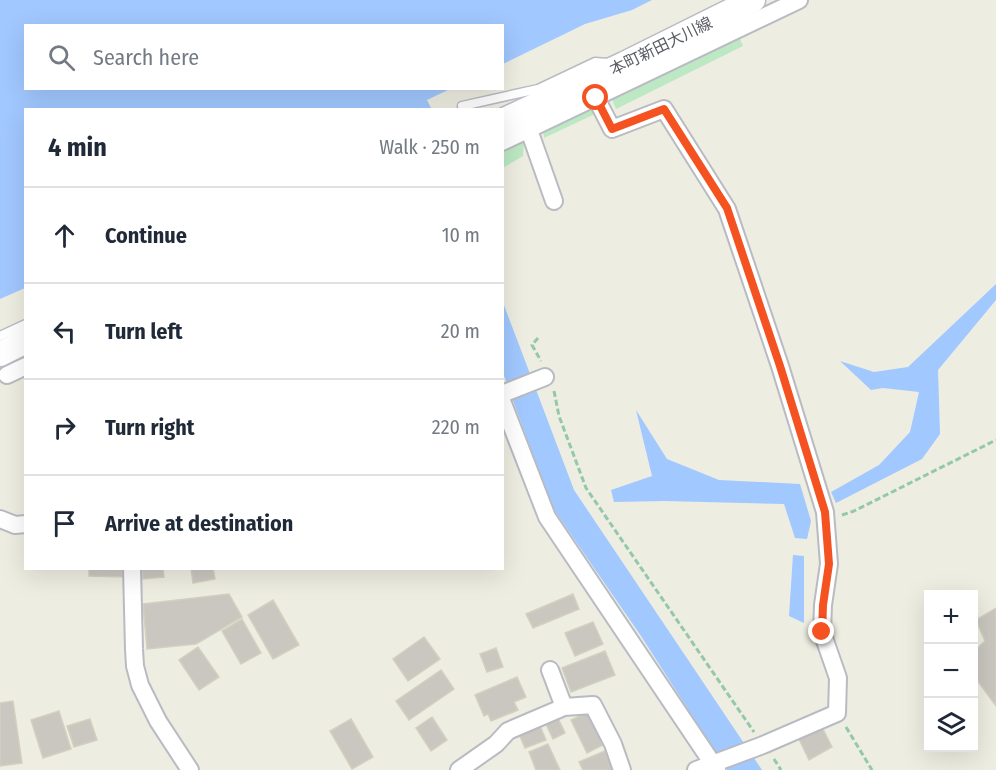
<!DOCTYPE html>
<html lang="en">
<head>
<meta charset="utf-8">
<style>
  :root { --surface:#fff; --page:#f2f2f3; --text:#1f2937; --muted:#747a83; --line:#e0e1e3 }
  body { margin:0; font-family:"Fira Sans Condensed","Noto Sans JP",sans-serif; background:var(--page); color:var(--text) }
  .controls { position:absolute; right:18px; bottom:18px; display:grid; overflow:hidden; border-radius:0px; box-shadow:0 6px 24px #0002 }
  .controls button { width:54px; height:54px; display:grid; place-items:center; padding:0; border:0; border-bottom:2px solid var(--line); background:var(--surface); color:var(--text); font:30px sans-serif }
  .stop { position:absolute; width:18px; height:18px; margin:-14px; border:4px solid #f55221; border-radius:50%; background:#fff }
  .stop.end { background:#f55221; border-color:#fff; box-shadow:0 2px 6px #0008 }
  .list { margin:0; padding:0; list-style:none }
  h2 { display:flex; justify-content:space-between; align-items:center; height:78px; margin:0; padding:0 24px; font-size:26px }
  h2 small { font-size:20px; font-weight:400; color:var(--muted) }
  .list li { display:grid; grid-template-columns:39px 1fr auto; gap:18px; align-items:center; box-sizing:border-box; height:96px; padding:0 24px; border-top:2px solid var(--line) }
  .list b { display:block; font-size:22px; white-space:nowrap }
  .list em { font-size:20px; font-style:normal; color:var(--muted) }
  .icon { flex:none; width:33px; height:33px; fill:none; stroke:currentColor; stroke-width:2; stroke-linecap:round; stroke-linejoin:round }
  .map { position:relative; flex:none; width:996px; height:770px; overflow:hidden }
  .search { position:absolute; background:var(--surface); box-shadow:0 6px 24px #0002; left:24px; top:24px; width:480px; height:66px; display:flex; align-items:center; gap:15px; box-sizing:border-box; padding:0 21px; border-radius:0px; color:var(--muted); font-size:22px }
  .panel { position:absolute; background:var(--surface); box-shadow:0 6px 24px #0002; left:24px; top:108px; width:480px; height:462px; border-radius:0px }
  .map>svg:first-child { display:block }
  .green { fill:#bce8c3 }
  .water { fill:#a1c8ff }
  .building { fill:#c9c7bf; stroke:#d3d0bf; stroke-width:1.5 }
  .lines { fill:none; stroke-linecap:round; stroke-linejoin:round }
  .service-casing { stroke:#b9bbc2; stroke-width:11 }
  .minor-casing { stroke:#b9bbc2; stroke-width:20 }
  .secondary-casing { stroke:#babdc4; stroke-width:27 }
  .path { stroke:#94c8ab; stroke-width:3; stroke-dasharray:6 3; stroke-linecap:butt }
  .service { stroke:#fff; stroke-width:8 }
  .minor { stroke:#fff; stroke-width:16 }
  .secondary { stroke:#fff; stroke-width:24 }
  .route { stroke:#f55221; stroke-width:8 }
  .labels { text-anchor:middle; dominant-baseline:central; stroke-width:5; stroke-linejoin:round; paint-order:stroke }
  .street-label { font-size:16px; fill:#5a5d64; stroke:#fff }
</style>
</head>
<body>
<div class="map">
<svg width="996" height="770" viewBox="0 0 996 770">
  <rect width="100%" height="100%" fill="#eeede1"/>
  <path class="green" d="M738,34L743,46L616,109L611,97Z
    M590,106L597,113L544,138L543,129Z
    M524,142L523,156L503,168V151Z"/>
  <path class="water" d="M0,0H652L632,10L585,24L503,64L502,26H26V88L450,89L427,100L431,108L427,110H26L25,288L0,299Z
    M996,284V300L938,370L940,434L922,459L836,503L831,492L879,465L910,432L919,392L883,388L871,390L840,361L874,372L908,367Z
    M502,300L574,490L762,770H727L641,636L552,507L503,373Z
    M636,410L667,459L719,480L800,484L811,521L807,539L795,538L784,504L664,501L614,502L611,490L652,476Z
    M793,555L804,556V623L789,616Z"/>
  <path class="building" d="M89,568H126L125,577L89,576Z
    M142,568H163L164,577L143,579Z
    M191,568H213L215,579L193,583Z
    M229,594L242,617L196,644L147,649L143,604Z
    M573,594L579,609L533,628L526,614Z
    M273,600L299,645L273,659L248,615Z
    M996,608V706L974,676V651L985,641L976,620Z
    M242,619L261,653L241,664L222,631Z
    M593,622L603,644L575,656L565,633Z
    M424,637L440,659L408,681L393,659Z
    M198,647L219,677L199,690L179,660Z
    M496,648L503,667L487,672L480,654Z
    M605,651L615,675L571,692L562,668Z
    M441,670L454,689L409,720L396,701Z
    M517,677L526,697L514,702L518,710L491,721L488,714L484,716L475,695Z
    M13,701L22,763L0,766V703Z
    M59,711L71,749L43,758L31,720Z
    M588,712L603,745L587,753L571,720Z
    M557,716L565,733L553,739L545,722Z
    M432,717L447,740L431,751L416,728Z
    M90,719L97,740L74,747L67,726Z
    M351,719L373,757L352,769L330,731Z
    M540,726L546,740L525,748L519,734Z
    M823,729L832,747L809,760L798,737Z
    M548,744L560,770H536L529,752Z
    M605,751L614,770H583L579,762Z"/>
  <g class="lines">
    <defs>
      <path id="service" d="M462,106L538,89L595,62L608,63
        M0,336L26,324"/>
      <path id="minor" d="M596,98L612,129L664,109L727,209L780,366L825,512L829,564L823,605L822,632L838,678L837,713L763,745L696,770
        M529,130L554,201
        M502,142L799,0
        M7,375L26,366
        M502,394L545,377
        M502,401L547,517L717,770
        M0,519L15,525L26,524
        M132,568L134,649L135,666L140,685L158,721L190,770
        M550,670L564,707L593,705L613,744L622,770
        M459,770L496,744L508,731L564,707"/>
      <path id="secondary" d="M502,121L624,64L753,0
        M0,354L26,341"/>
    </defs>
    <use href="#service" class="service-casing"/>
    <use href="#minor" class="minor-casing"/>
    <use href="#secondary" class="secondary-casing"/>
    <path class="path" d="M538,338L532,345L541,361
      M554,391L559,416L586,488L754,732
      M842,515L854,511L996,440
      M846,727L872,770
      M774,759L781,770"/>
    <use href="#service" class="service"/>
    <use href="#minor" class="minor"/>
    <use href="#secondary" class="secondary"/>
  </g>
  <g class="lines">
    <path class="route" d="M596,98L612,129L664,109L727,208L780,366L825,512L829,564L823,605L822,632"/>
  </g>
  <g class="labels">
    <g class="street-label">
      <text transform="translate(661 46) rotate(-26)">本町新田大川線</text>
    </g>
  </g>
</svg>
<div class="controls">
<button>+</button>
<button>−</button>
<button><svg class="icon" aria-label="layers" viewBox="0 0 24 24"><path d="M12 4l9 5-9 5-9-5zM3 14l9 5 9-5"/></svg></button>
</div>
<div class="stop" style="left:596px;top:98px"></div>
<div class="stop end" style="left:822px;top:632px"></div>
<div class="search"><svg class="icon" aria-label="search" viewBox="0 0 24 24"><circle cx="10" cy="10" r="6"/><path d="M15 15l6 6"/></svg>Search here</div>
<section class="panel">
<h2>4 min<small>Walk · 250 m</small></h2>
<ul class="list">
<li><svg class="icon" aria-label="ahead" viewBox="0 0 24 24"><path d="M12 20V5M6 11l6-6 6 6"/></svg><div><b>Continue</b></div><em>10 m</em></li>
<li><svg class="icon" aria-label="left" viewBox="0 0 24 24"><path d="M17 20v-9H6M10 6l-5 5 5 5"/></svg><div><b>Turn left</b></div><em>20 m</em></li>
<li><svg class="icon" aria-label="right" viewBox="0 0 24 24"><path d="M7 20v-9h11M14 6l5 5-5 5"/></svg><div><b>Turn right</b></div><em>220 m</em></li>
<li><svg class="icon" aria-label="arrive" viewBox="0 0 24 24"><path d="M6 21V4h12l-3 4 3 4H6"/></svg><div><b>Arrive at destination</b></div></li>
</ul>
</section>
</div>
</body>
</html>
